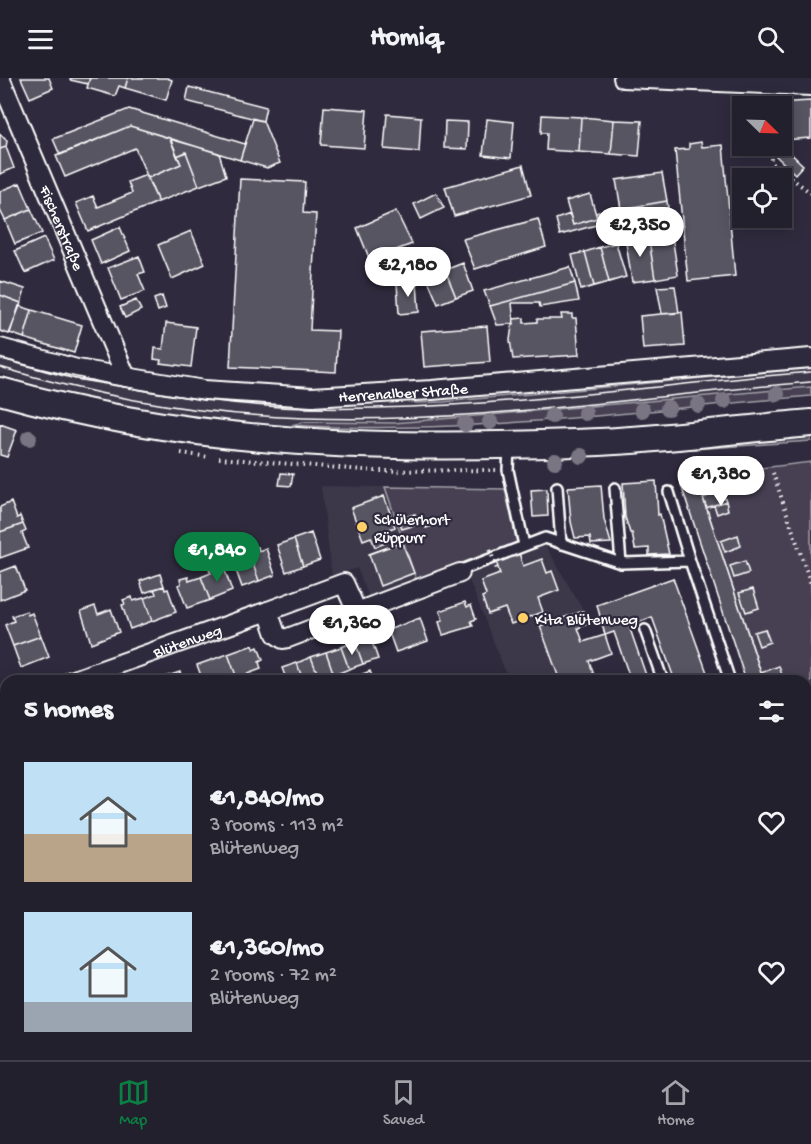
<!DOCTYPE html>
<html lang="en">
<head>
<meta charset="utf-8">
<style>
	:root { --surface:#23202e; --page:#2b2836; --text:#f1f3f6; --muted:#a3a3aa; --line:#403e4a; --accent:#0b8043 }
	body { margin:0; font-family:"Gochi Hand",sans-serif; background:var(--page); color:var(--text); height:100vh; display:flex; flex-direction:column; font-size:22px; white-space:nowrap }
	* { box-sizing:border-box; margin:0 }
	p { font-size:20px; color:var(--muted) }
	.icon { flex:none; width:33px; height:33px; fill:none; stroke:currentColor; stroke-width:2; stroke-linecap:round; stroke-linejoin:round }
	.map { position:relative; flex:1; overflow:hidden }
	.sheet { position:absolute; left:0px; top:597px; width:812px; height:386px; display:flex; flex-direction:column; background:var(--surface); border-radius:18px 18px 0 0; box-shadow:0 3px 15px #0003,0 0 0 2px var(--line) }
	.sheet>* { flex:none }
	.needle { width:39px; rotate:113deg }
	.buttons { position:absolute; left:732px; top:18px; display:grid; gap:12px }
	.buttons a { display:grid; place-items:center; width:60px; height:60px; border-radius:0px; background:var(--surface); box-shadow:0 3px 15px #0003,0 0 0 2px var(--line); font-size:30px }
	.price { position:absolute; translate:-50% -51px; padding:0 14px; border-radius:21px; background:#fff; color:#222; font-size:20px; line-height:39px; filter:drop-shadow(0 2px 3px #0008) }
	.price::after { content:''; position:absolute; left:50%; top:36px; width:18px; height:14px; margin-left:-9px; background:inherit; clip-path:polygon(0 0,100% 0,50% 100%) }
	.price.on { background:var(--accent); color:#fff }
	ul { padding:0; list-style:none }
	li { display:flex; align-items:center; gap:18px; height:150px; padding:0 24px }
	li span { display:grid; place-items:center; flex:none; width:168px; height:120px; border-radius:0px; color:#555 }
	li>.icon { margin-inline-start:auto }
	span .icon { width:72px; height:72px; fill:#fffc; stroke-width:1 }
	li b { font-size:26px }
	h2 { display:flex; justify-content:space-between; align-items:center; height:72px; padding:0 24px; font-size:26px }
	header { display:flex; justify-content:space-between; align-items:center; height:78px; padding:0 24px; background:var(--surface); font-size:27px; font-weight:700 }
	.dock { display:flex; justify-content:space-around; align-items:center; height:84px; border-top:2px solid var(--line); background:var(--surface); font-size:16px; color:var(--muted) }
	.dock a { display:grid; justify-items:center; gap:3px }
	.dock .on { color:var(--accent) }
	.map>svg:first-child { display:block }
</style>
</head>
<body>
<header><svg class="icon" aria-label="menu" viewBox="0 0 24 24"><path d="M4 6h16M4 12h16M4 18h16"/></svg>Homiq<svg class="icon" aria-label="search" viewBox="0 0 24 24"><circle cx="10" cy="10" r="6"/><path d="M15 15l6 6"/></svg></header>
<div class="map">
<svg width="811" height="982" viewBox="0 0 811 982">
	<rect width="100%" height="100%" fill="#2f2a3d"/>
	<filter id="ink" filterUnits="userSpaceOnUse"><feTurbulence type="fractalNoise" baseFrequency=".0167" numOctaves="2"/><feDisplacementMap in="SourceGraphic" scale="12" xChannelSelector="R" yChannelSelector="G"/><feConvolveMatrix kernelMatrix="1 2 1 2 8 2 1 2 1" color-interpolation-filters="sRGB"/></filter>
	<g filter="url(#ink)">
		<path fill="#3c3749" d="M0 275 86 299 443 324 811 290V309L394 345 303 344 292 347 195 338 111 324 38 307 0 295Z
			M321 408 505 411 517 465 370 522 357 490 332 499Z
			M544 465 583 532 540 548 558 599 548 603H509L466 494Z"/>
		<path fill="#464152" stroke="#a2a0a8" stroke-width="1.5" d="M811 286V290L443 324 416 325 407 322Z
			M811 309V318C638 332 466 358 292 347L303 344 394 345Z
			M811 356V363L604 377 606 374Z
			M811 384V743L806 726V603H764L696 398Z
			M385 409 505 411 517 465 417 504Z"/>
		<path fill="#595564" stroke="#fff" stroke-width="1.5" d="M21 0H49L53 10 30 20Z
			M71 0H90L88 6 70 2Z
			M90 0H128L125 10 119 8 115 18 87 10Z
			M128 0H167L172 2 166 22 125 10Z
			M189 9 266 29 263 43 186 23Z
			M811 23V60L782 62V28H775V25Z
			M324 29 367 32 364 70 321 67Z
			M129 31 245 66 240 82 130 48 60 77 53 61Z
			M387 36 421 39 419 74 384 71Z
			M542 37 581 39 579 74 546 72 547 55H541Z
			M581 39 614 42 611 76 579 74Z
			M253 41 263 43 280 85 267 90 240 82Z
			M487 41 514 44 511 80 483 77Z
			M614 42 642 43 639 78 611 76Z
			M445 43 468 44 467 71 444 70Z
			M130 48 170 60 181 86 148 100 135 70 65 99 56 78Z
			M0 56 7 63 6 69 0 71Z
			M170 61 219 75 226 98 199 108 186 74 177 78Z
			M701 64 702 69 723 67 735 198 688 203 675 72 689 71V66Z
			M6 69 14 90 0 96V71Z
			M784 69 803 87 795 96 776 78Z
			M186 74 199 108 158 124 148 100 181 86 177 78Z
			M523 87 531 117 454 138 445 109Z
			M662 95 667 123 621 131 616 102Z
			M146 97 158 124 88 153 76 125 93 118 98 129 132 115 128 104Z
			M240 101 305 104 303 135 316 136 310 252 338 253 336 294 230 289Z
			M20 105 31 131 5 142 0 132V113Z
			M436 115 444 130 421 141 414 126Z
			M590 116 597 140 573 147 566 123Z
			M667 123 671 151 625 158 621 131Z
			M31 131 42 155 15 166 5 142Z
			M604 132 607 144 560 157 556 141 570 136 573 147 597 140 596 135Z
			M396 133 412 166 370 182 357 150Z
			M538 141 546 169 475 191 463 161Z
			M120 149 130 173 101 186 91 162Z
			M671 151 678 197 655 201 648 155Z
			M191 153 205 186 172 201 158 167Z
			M648 155 655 201 632 204 625 158Z
			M44 160 54 182 25 195 15 173Z
			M616 165 626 199 609 204 600 169Z
			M600 169 609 204 594 208 585 174Z
			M585 174 594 208 581 212 572 177Z
			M139 178 145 194 138 196 145 213 121 222 108 190Z
			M463 185 473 213 456 219 445 192Z
			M570 189 575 205 490 228 484 213Z
			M445 192 456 219 438 226 427 200Z
			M0 203 25 211 21 225 0 217Z
			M417 204 419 234 399 236 397 205Z
			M575 205 579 223 540 229 539 225H512L514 246 497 247 490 228Z
			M675 208 679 235 662 236 657 209Z
			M0 217 21 225 9 256 0 253Z
			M162 218 166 230 158 233 154 221Z
			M136 222 141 232 125 240 120 229Z
			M19 228 32 232 24 260 10 255Z
			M32 232 82 247 74 275 24 260Z
			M682 234 685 268 643 271 640 238Z
			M561 236H572V240H576L579 277 513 281 510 262 513 241 524 240V245L537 244V241H562Z
			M166 245 196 249 191 289 160 285 161 282 154 281 155 270 163 271Z
			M487 248 490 284 424 289 421 253Z
			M0 346 17 352 7 379 0 377Z
			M281 395 293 396 291 408 279 407Z
			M697 401 761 595 764 603H746L681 407Z
			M656 403 658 437 660 436 669 476 649 477V470L635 471 632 455H630L625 439 623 405Z
			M601 407 604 441 611 465 591 466 590 459 575 460 571 444 568 409Z
			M547 411 548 438 533 439 531 412Z
			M722 413 726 423 706 430 703 420Z
			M384 418 395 449 387 452 391 463 375 469 371 459 363 462 351 430Z
			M726 423 728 432 717 436 714 427Z
			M11 424 17 440 20 438 23 446 0 454V429Z
			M415 436 419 446 402 451 399 441Z
			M433 441 435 447 426 450 424 444Z
			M23 446 26 453 22 455 28 470 0 480V454Z
			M311 455 320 482 303 488 294 461Z
			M738 457 741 468 725 474 721 463Z
			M294 461 303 488 286 494 277 467Z
			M402 464 414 495 380 508 369 476Z
			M258 469 259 473 266 470 275 497 259 503 248 472Z
			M248 472 259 503 242 509 233 484 238 481 236 476Z
			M519 475 523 488 542 481 547 495 552 493 559 512 538 520 543 534 511 546 505 530 488 536 482 519 486 517 481 503 500 496 496 483Z
			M745 483 749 495 734 500 730 488Z
			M16 488 25 512 0 522V494Z
			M218 488 219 492 224 490 232 513 210 522 201 499 211 495 209 492Z
			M160 496 164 508 144 515 140 503Z
			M188 499 189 503 201 499 210 522 187 530 178 507 181 506 180 501Z
			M673 500 710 603H675L652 539 629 548 648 603H631L614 554 605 557 597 527Z
			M164 508 165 512 168 511 176 534 152 543 144 520 156 516 154 511Z
			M753 511 759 530 746 534 739 515Z
			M132 519 133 523 144 520 152 543 130 551 122 527 125 526 123 522Z
			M465 524 467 529 471 527 476 541 471 543 473 548 443 557 439 544 443 542 440 533Z
			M95 528 98 536 111 531 119 554 91 565 81 533Z
			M27 533 28 537 32 535 41 558 13 568 5 547 14 543 12 538Z
			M583 533 588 546 578 550 583 564 605 557 611 575 589 583 596 603H560L540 548Z
			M420 540 428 563 396 574 388 552Z
			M765 551 770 564 759 568 754 554Z
			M41 558 49 579 21 590 13 568Z
			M370 558 378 581 363 586 355 564Z
			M355 564 363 586 349 591 341 569Z
			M253 567 254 571 258 569 263 582 259 584 261 591 242 598 244 603H238L228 576Z
			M341 569 349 591 334 597 326 574Z
			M326 574 334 597 320 602 311 579Z
			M228 576 238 603H203L197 587Z
			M311 579 320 602 303 603 297 585Z
			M297 585 303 603H287L282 590Z
			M779 588 784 603H764L761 595Z
			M370 593 372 598 359 603 358 598Z
			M180 594 184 603H160L159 601Z
			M811 661V672L806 674V663Z
			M6 784V811L0 814V787Z
			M811 789V827L806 829V790Z
			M6 811V838L0 840V814Z
			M811 915V954L806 956V917Z
			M154 976H187L170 982H156Z
			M353 976H381V977L366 982H355Z
			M526 976H532L534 982H519L518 979Z
			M532 976H547L548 982H534Z
			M547 976H561L563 982H548Z
			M657 976H682L666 982H659Z"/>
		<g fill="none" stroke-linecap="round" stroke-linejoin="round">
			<g stroke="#fff" stroke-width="14">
				<path id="service" d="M509 369 508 392 524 467
					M557 409 561 466
					M615 410 621 485
					M669 414 690 483
					M460 495 464 491 545 460 621 485 690 483 730 603
					M645 552 663 603"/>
			</g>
			<g stroke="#fff" stroke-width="22">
				<g id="minor">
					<path id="s1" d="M0 0 126 299"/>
					<path d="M623 0 811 8"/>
					<path id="s2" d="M0 270 77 291 204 312 312 319 432 312 811 280"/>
					<path d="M357 534 344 505 268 533 276 556 283 561 288 560 460 495"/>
					<path id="s3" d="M71 603 268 533"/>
					<path d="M0 628 6 626"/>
					<path d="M0 643 6 660"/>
					<path d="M0 973 6 971"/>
					<path d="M116 976 117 982"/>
					<path d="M408 976 410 982"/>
					<path d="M712 976 714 982"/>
				</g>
			</g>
			<g stroke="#fff" stroke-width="30">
				<path id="secondary" d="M0 313C199 369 393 373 599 364 669 361 740 351 811 345"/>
			</g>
			<path stroke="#fff" stroke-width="4" stroke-dasharray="1.5 4.5" stroke-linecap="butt" d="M771 68V85L811 115
				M181 375 209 379
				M219 380 375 393 496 392
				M773 395 811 506
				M806 706 811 704
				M0 773 6 771
				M273 976 275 982
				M570 976 572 982"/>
			<use href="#service" stroke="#2f2a3d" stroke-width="9"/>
			<use href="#minor" stroke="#2f2a3d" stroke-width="18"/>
			<use href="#secondary" stroke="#2f2a3d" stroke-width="26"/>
			<path stroke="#fff" stroke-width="1.5" d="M7 282C105 308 204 327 306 330 474 334 643 308 811 294
				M0 289C98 319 201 337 304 340 472 346 643 318 811 304"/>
			<path stroke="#fff" stroke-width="4" stroke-dasharray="1.5 4.5" stroke-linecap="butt" d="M490 472 499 497"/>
		</g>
		<g fill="#797582">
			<circle cx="777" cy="316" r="8"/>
			<circle cx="724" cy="323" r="8"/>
			<circle cx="698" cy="327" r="8"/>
			<circle cx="668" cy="330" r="8"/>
			<circle cx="642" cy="332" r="8"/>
			<circle cx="585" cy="335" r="8"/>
			<circle cx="552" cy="338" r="8"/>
			<circle cx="490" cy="344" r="8"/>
			<circle cx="465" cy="346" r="8"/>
			<circle cx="29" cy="360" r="8"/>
			<circle cx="581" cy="378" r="8"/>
			<circle cx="555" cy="383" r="8"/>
		</g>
	</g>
	<g fill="#ffd166" stroke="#2f2a3d" stroke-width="2">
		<circle cx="362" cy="449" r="6"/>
		<circle cx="523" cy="540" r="6"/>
	</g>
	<g text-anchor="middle" stroke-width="4.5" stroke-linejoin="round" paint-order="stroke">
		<g font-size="16" fill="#fff" stroke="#2f2a3d">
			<text dy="6" stroke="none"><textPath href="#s1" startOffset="162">Fischerstraße</textPath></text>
			<text dy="6" stroke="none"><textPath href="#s2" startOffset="408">Herrenalber Straße</textPath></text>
			<text dy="6" stroke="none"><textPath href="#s3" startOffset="123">Blütenweg</textPath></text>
		</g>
		<g font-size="16" fill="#fff" stroke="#2f2a3d" text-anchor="start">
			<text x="374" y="446">Schülerhort<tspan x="374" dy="18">Rüppurr</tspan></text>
			<text x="535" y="546">Kita Blütenweg</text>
		</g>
	</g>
</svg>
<div class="buttons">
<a><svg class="needle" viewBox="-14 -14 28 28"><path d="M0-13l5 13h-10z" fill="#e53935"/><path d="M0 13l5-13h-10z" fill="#a3a3aa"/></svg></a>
<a><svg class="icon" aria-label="locate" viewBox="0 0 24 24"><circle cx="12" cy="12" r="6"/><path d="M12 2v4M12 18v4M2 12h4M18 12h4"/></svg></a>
</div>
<b class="price" style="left:640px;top:180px">€2,350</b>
<b class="price" style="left:408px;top:220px">€2,180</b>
<b class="price" style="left:721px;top:429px">€1,380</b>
<b class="price on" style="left:217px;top:505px">€1,840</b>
<b class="price" style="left:352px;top:578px">€1,360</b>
<section class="sheet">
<h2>5 homes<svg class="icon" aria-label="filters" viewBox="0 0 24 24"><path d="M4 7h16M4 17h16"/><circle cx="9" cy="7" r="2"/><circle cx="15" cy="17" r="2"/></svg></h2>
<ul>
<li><span style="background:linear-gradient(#bfe0f5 60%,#b9a48a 0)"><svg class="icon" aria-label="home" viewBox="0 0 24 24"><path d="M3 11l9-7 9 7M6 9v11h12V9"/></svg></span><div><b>€1,840/mo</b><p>3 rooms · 113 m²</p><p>Blütenweg</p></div><svg class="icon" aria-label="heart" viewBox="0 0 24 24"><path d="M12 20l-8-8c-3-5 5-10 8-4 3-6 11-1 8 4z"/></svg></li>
<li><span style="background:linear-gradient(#bfe0f5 75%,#9aa5b1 0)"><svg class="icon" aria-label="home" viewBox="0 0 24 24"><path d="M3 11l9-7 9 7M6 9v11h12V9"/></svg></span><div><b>€1,360/mo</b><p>2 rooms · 72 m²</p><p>Blütenweg</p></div><svg class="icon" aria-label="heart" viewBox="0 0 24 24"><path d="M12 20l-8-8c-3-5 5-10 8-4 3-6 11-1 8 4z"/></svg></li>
</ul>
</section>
</div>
<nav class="dock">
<a class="on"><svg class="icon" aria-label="map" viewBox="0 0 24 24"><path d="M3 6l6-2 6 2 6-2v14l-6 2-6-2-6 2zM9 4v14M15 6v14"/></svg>Map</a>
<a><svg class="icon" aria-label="saved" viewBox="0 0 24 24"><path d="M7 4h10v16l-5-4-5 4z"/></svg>Saved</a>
<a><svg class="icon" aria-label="home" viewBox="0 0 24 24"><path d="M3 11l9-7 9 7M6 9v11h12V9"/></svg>Home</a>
</nav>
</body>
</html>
